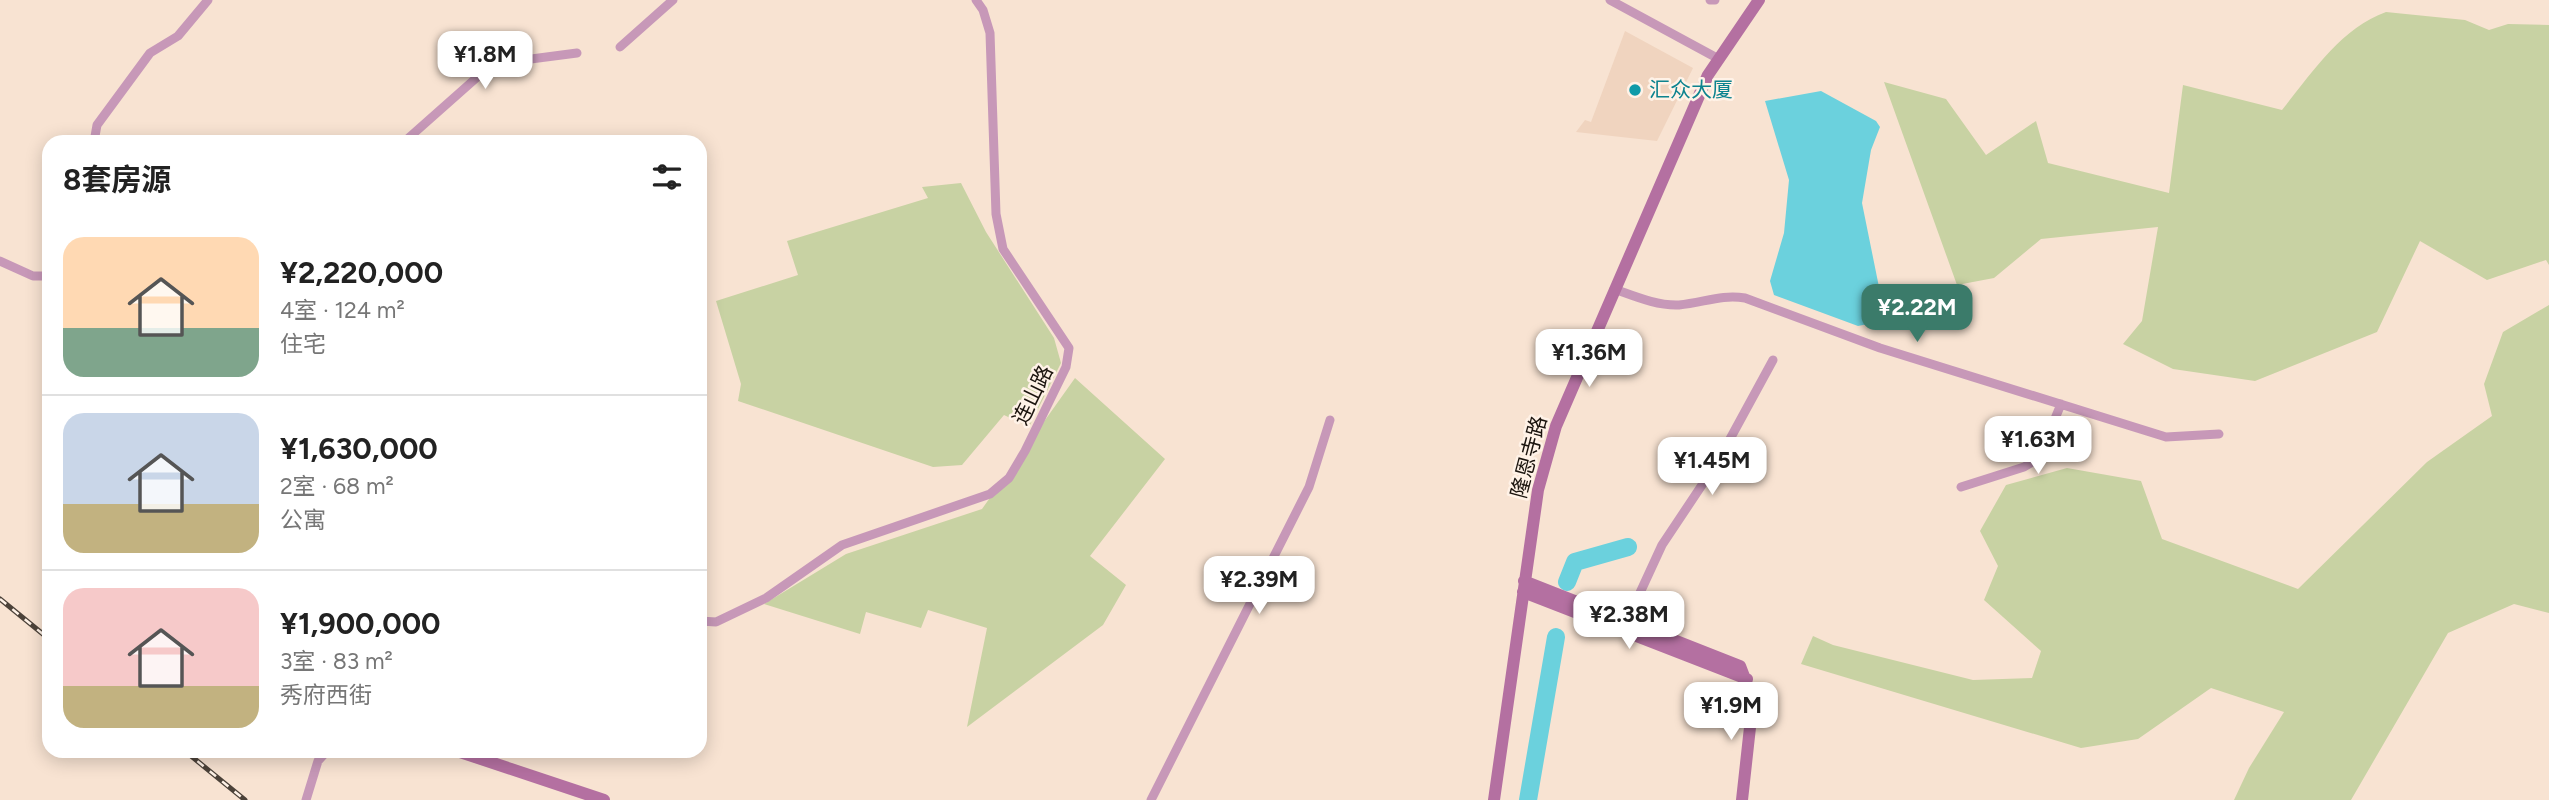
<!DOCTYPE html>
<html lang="zh">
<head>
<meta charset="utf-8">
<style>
	:root { --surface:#fff; --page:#f6f6f6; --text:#222; --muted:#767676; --line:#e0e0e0; --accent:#3b7b6a }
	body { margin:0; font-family:Figtree,"Noto Sans SC",sans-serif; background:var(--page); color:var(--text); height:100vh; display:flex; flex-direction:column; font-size:26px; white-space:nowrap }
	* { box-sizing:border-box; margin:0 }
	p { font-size:23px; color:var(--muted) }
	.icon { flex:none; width:38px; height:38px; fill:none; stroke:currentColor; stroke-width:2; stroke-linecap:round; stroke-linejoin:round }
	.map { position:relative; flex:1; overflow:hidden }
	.details { position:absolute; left:42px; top:135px; width:665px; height:623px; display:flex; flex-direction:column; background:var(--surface); border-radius:21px; box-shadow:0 4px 18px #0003 }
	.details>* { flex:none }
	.price { position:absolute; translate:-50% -60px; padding:0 16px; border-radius:14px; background:#fff; color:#222; font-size:23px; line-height:46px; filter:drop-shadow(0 2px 4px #0008) }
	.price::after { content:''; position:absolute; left:50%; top:42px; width:21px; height:16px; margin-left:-10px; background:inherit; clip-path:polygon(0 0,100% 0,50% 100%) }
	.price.current { background:var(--accent); color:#fff }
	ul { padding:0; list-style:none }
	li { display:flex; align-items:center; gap:21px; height:175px; padding:0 21px }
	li+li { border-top:2px solid var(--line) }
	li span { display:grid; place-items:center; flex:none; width:196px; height:140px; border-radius:21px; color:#555 }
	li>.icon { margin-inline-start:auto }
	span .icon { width:84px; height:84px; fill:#fffc; stroke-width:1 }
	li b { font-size:30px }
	h2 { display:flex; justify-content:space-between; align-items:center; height:84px; padding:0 21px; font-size:30px }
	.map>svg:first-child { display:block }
</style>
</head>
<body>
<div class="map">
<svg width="2549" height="800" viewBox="0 0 2549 800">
	<rect width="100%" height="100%" fill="#f8e3d2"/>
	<path fill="#f0d4bf" d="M1625 31 1693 68 1657 141 1576 132 1585 120 1591 122Z"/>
	<path fill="#c8d2a3" d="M2386 12 2465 20 2489 30 2508 24 2549 25V265L2546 260 2487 280 2420 241 2377 332 2255 381 2173 369 2123 344 2142 321 2158 227 2041 239 1994 278 1957 285 1884 82 1946 99 1986 155 2036 121 2048 163 2169 193 2183 85 2282 110C2311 74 2341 28 2386 12Z
		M961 183 986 232 1054 338 1061 363 1029 427 1004 415 962 465 933 467 738 401 741 384 716 301 798 275 787 241 928 198 922 187Z
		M2549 305V613L2514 604 2448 633 2351 800H2234L2249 768 2284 712 2211 688 2138 739 2081 748 1801 664 1813 636 1833 645 1973 680 2032 678 2041 651 1984 600 1998 566 1980 531 2006 485 2067 468 2141 481 2162 539 2298 589 2427 462 2492 416 2484 384 2503 332Z
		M1075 378 1165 459 1090 556 1126 585 1103 625 967 727 987 628 928 610 921 628 866 612 860 634 764 604 846 554 982 509Z"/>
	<path fill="#6bd1dd" d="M1821 91 1876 121 1880 127 1871 150 1862 203 1879 287 1880 308 1868 324 1858 326 1774 295 1770 281 1784 233 1789 180 1765 101Z"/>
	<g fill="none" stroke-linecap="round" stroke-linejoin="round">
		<path stroke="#6bd1dd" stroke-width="18" d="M1567 582 1575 562 1628 547
			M1528 800 1556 637"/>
		<path stroke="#c798b8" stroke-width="9" d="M1610 0 1717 58
			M1710 0H1715
			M620 47 673 0
			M94 142 97 125 150 53 178 36 208 0
			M404 142 492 64 577 53
			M0 261 33 276H49
			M1614 289C1634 296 1657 306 1679 305 1703 303 1721 294 1745 298L1880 348 2166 437 2219 434
			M1961 487 2024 467 2039 458 2061 404
			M700 621 716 622 766 598 842 545 990 494 1009 478 1025 451 1066 367 1069 348 1003 249 996 214 990 33 983 10 976 0
			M1627 621 1662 545 1718 461 1773 360
			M306 800 318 761 327 751
			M1151 800 1309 487 1330 420"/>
		<path stroke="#b470a1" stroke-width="12" d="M1524 581 1740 666 1753 700 1742 800
			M1523 592 1747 679
			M457 751 604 800
			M1494 800 1538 490 1556 426 1708 75 1759 0"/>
		<g stroke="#4c4239" stroke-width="5">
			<path id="rail" d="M0 599 49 639
				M185 751 245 800"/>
		</g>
		<use href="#rail" stroke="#fff2e7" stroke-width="2.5" stroke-dasharray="8" stroke-linecap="butt"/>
	</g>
	<circle fill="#0f9aa8" stroke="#fff2e7" stroke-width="2.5" cx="1635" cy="90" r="7"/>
	<g text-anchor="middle" stroke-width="5" stroke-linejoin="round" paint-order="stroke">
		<g font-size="21" fill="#0d838f" stroke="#fff2e7" text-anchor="start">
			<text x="1649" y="97">汇众大厦</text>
		</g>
		<g font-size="21" fill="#1b140e" stroke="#fff2e7">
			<text transform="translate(1033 395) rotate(-64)" y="7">连山路</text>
			<text transform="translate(1529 457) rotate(-75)" y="7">隆恩寺路</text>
		</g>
	</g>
</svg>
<b class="price" style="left:485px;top:91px">¥1.8M</b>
<b class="price current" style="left:1917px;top:344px">¥2.22M</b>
<b class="price" style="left:1589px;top:389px">¥1.36M</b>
<b class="price" style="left:2038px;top:476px">¥1.63M</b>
<b class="price" style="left:1712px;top:497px">¥1.45M</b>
<b class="price" style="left:1259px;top:616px">¥2.39M</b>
<b class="price" style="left:1629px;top:651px">¥2.38M</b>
<b class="price" style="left:1731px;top:742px">¥1.9M</b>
<section class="details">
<h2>8套房源<svg class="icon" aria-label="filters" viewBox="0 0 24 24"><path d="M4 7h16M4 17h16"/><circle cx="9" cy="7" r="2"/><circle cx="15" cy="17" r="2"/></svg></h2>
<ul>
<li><span style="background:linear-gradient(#ffd9b3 65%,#7fa58c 0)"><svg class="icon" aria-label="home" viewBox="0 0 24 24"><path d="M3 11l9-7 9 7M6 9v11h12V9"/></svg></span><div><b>¥2,220,000</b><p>4室 · 124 m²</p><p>住宅</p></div></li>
<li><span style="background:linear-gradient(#c9d6e8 65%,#c2b280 0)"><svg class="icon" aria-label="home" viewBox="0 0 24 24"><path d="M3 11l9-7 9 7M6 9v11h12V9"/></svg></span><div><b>¥1,630,000</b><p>2室 · 68 m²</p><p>公寓</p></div></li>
<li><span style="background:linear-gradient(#f6c9c9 70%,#c2b280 0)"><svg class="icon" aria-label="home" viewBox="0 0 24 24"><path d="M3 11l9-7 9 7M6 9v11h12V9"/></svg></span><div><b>¥1,900,000</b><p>3室 · 83 m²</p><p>秀府西街</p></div></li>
</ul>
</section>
</div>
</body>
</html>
